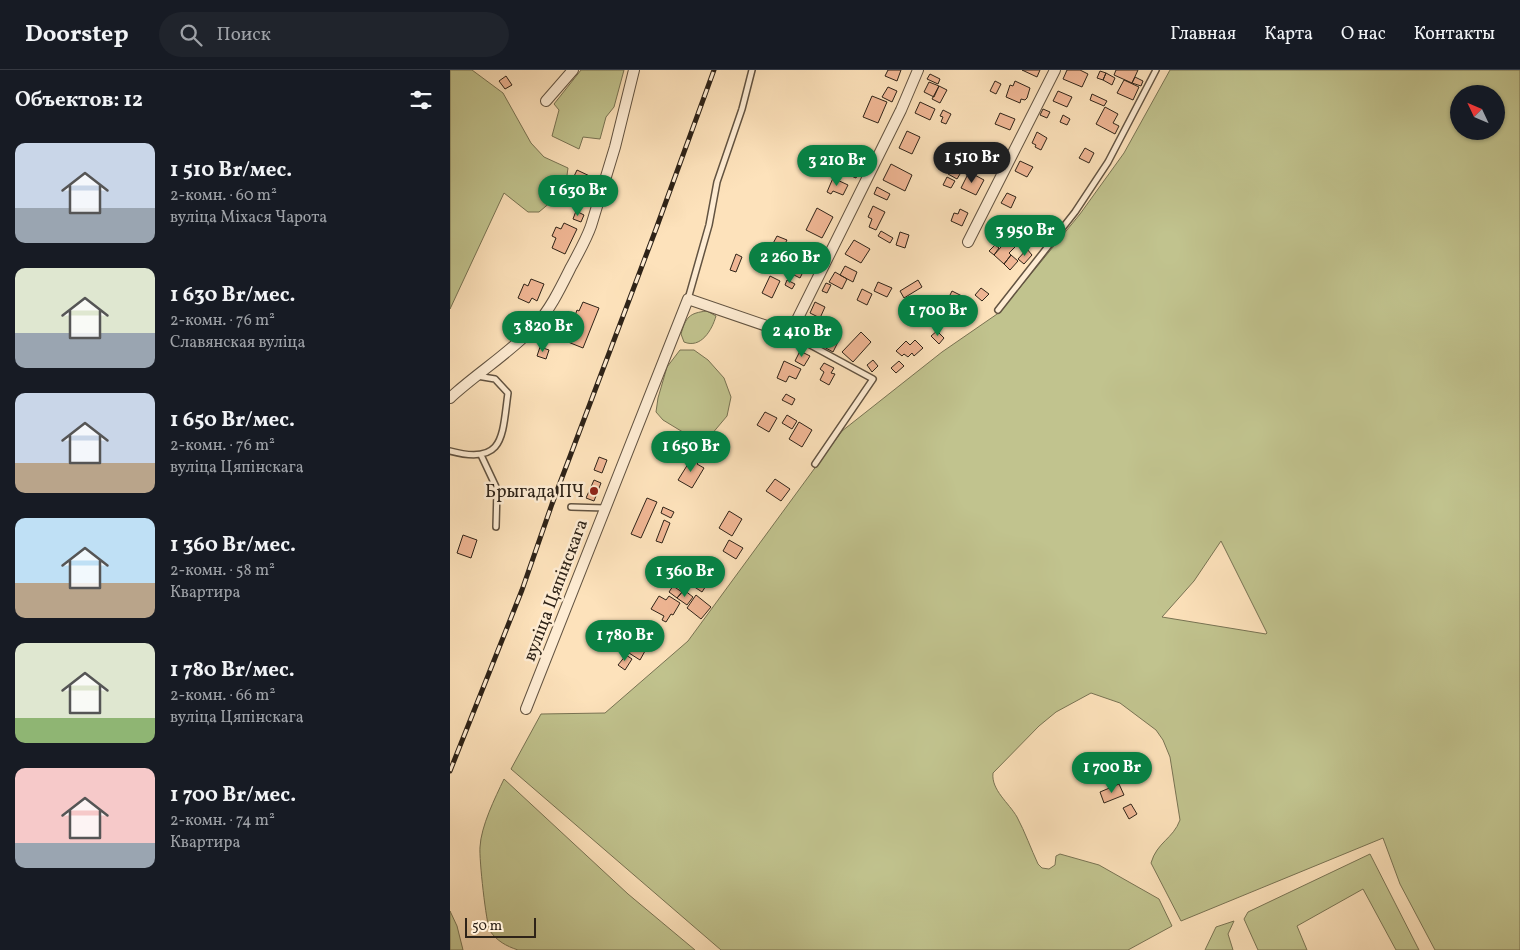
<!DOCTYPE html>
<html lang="ru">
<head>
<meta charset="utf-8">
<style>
	:root { --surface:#171b24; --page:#20242c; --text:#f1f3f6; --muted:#9ea1a6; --line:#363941; --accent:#0b8043 }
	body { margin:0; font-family:Vollkorn,serif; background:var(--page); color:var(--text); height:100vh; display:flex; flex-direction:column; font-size:19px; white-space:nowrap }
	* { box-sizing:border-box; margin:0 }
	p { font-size:16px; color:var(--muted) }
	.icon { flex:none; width:28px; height:28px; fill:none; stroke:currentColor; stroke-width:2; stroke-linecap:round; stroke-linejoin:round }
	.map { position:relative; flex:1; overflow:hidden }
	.side { display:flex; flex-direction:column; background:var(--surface); width:450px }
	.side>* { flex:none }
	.needle { width:32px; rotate:314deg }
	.fabs { position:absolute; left:1000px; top:15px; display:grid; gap:10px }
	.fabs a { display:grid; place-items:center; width:55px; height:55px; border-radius:50%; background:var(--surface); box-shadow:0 1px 4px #0004; font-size:25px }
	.scale { position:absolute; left:15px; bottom:12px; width:71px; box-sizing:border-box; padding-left:5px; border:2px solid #2e2318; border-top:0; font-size:14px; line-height:18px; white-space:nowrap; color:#2e2318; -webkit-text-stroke:4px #feecd3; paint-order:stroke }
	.price { position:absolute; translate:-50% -42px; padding:0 11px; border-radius:18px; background:var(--accent); color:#fff; font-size:16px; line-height:32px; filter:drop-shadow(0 1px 2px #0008) }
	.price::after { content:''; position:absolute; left:50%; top:30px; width:15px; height:11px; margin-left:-8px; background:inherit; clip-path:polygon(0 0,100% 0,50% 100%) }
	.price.active { background:#222; color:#fff }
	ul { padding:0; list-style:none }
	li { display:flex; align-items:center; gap:15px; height:125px; padding:0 15px }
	li span { display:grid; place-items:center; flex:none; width:140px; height:100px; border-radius:10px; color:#555 }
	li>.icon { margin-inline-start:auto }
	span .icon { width:60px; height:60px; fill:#fffc; stroke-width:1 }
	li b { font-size:21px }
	h2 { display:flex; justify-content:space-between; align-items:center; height:60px; padding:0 15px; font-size:21px }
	header { display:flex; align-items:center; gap:30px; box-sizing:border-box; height:70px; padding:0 25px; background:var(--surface); border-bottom:1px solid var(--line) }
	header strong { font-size:24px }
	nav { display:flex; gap:28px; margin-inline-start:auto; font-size:18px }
	.search { width:350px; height:45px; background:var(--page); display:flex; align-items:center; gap:12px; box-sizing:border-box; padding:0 18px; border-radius:28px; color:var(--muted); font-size:19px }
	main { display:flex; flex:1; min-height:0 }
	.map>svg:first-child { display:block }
</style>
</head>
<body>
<header>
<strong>Doorstep</strong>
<div class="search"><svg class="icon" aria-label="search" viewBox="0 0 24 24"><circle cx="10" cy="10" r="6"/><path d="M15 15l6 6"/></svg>Поиск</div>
<nav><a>Главная</a><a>Карта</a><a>О нас</a><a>Контакты</a></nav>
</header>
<main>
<section class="side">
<h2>Объектов: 12<svg class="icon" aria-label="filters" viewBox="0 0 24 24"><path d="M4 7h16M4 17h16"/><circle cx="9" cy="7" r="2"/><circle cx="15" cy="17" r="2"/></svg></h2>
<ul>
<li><span style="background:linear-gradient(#c9d6e8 65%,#9aa5b1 0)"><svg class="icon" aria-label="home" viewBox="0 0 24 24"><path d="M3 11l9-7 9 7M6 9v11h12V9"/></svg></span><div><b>1 510 Br/мес.</b><p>2-комн. · 60 m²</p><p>вуліца Міхася Чарота</p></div></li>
<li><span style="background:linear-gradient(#dfe7d0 65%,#9aa5b1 0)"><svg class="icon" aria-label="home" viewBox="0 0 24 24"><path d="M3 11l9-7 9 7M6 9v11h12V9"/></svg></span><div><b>1 630 Br/мес.</b><p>2-комн. · 76 m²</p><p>Славянская вуліца</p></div></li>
<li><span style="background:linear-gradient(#c9d6e8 70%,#b9a48a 0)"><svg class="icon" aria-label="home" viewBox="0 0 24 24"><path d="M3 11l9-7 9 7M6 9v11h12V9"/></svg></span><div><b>1 650 Br/мес.</b><p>2-комн. · 76 m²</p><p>вуліца Цяпінскага</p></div></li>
<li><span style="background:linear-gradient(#bfe0f5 65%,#b9a48a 0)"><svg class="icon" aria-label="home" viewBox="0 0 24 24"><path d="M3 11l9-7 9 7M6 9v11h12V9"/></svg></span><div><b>1 360 Br/мес.</b><p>2-комн. · 58 m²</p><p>Квартира</p></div></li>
<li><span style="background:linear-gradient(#dfe7d0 75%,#8fb573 0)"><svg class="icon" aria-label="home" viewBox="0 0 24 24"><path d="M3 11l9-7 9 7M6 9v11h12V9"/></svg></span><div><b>1 780 Br/мес.</b><p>2-комн. · 66 m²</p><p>вуліца Цяпінскага</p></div></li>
<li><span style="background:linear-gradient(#f6c9c9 75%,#9aa5b1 0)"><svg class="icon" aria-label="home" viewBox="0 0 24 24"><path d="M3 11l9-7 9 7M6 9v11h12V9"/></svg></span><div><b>1 700 Br/мес.</b><p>2-комн. · 74 m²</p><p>Квартира</p></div></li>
</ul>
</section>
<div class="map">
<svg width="1070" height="880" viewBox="0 0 1070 880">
	<rect width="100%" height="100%" fill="#fde2bb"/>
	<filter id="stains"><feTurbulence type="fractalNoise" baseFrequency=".004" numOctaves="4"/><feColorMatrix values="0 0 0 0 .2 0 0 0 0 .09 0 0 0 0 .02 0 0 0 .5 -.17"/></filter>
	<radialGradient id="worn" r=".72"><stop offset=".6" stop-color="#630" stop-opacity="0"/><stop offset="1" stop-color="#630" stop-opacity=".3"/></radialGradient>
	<path fill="#c1c38e" stroke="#787353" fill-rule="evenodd" d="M0 0H22L53 23 81 73 94 87 118 98 115 120 89 142H78L54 123 0 239Z
		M131 0H174L164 37 156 47 150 69 133 67 129 79 102 66 109 40 104 34Z
		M720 0H1070V880H985L950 814 933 768 731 851 701 793C707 772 723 769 730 750L720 687 713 670 706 660 670 633 641 623 606 642 589 656 543 703C541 720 559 733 567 747 575 762 581 779 588 794L592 798 599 799 605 795 606 786 610 784 649 795 709 829 722 856 678 880H271L61 699 91 644 155 643 238 571 392 361 492 282 550 242 630 144 674 83ZM1009 24H1046V61H1009ZM771 471 817 563 816 564 712 547 744 511Z
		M257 241 266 246C262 260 251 279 234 272L231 264C236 247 239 243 257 241Z
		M230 280H244L258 290 274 308 281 327 277 346 261 365 241 367 213 350 206 342 208 328 217 297Z
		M54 709 178 824 245 880H68C56 876 47 871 40 861 36 853 29 789 30 777 31 756 45 728 54 709Z
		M920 784 969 880H946L913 819 847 856 857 880H808L794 849 798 842Z
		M0 841 7 856 13 880H0Z
		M784 851 778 864 783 880H755L766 857Z"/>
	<path fill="#f1b795" stroke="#2e2318" d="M438 0H451L447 11 435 6Z
		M572 0H590L587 7Z
		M617 0H630L638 4 632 17 613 9Z
		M666 0H688L682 13 664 5Z
		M650 1 656 3 653 10 647 8Z
		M656 3 665 8 662 15 653 10Z
		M480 4 490 9 488 14 477 9Z
		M56 6 62 15 55 19 49 11Z
		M685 7 693 11 691 16 682 13Z
		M674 10 689 17 683 30 667 23Z
		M545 11 551 14 546 24 540 21Z
		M565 11 580 18 577 28 575 30 571 29 570 33 556 27 560 15 563 16Z
		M479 12 489 16 484 27 474 22Z
		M489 16 497 20 490 33 482 29Z
		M438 17 447 21 442 32 432 27Z
		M608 21 622 27 617 37 603 31Z
		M642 24 657 31 654 36 640 30Z
		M422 26 437 32 428 53 413 47Z
		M470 32 485 39 480 50 465 43Z
		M655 37 668 44 663 53 669 56 665 64 646 54Z
		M593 39 600 42 597 48 590 45Z
		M493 40 501 44 496 54 491 52 493 47 490 46Z
		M550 43 565 49 560 60 545 54Z
		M613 45 620 49 617 55 610 52Z
		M457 61 470 67 462 84 449 78Z
		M587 62 597 68 591 80 585 77 586 75 582 73Z
		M525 74 540 81 535 93 520 86Z
		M635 78 644 83 639 93 629 88Z
		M401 80 414 86 409 97 405 95 403 99 394 95Z
		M510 85 518 89 515 96 507 92Z
		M570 91 583 97 577 107 565 101Z
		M441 94 462 105 455 121 433 110Z
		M503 94 513 99 507 109 498 104Z
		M401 99 409 102 406 108 399 105Z
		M127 100 148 110 139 129 118 119Z
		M519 102 534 110 526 125 511 118Z
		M497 107 505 111 501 118 493 115Z
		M383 108 398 115 393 125 383 121 381 124 377 122Z
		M427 117 440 124 437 130 424 124Z
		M557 123 566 127 561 138 551 133Z
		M423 136 435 142 426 160 419 157 422 149 418 147Z
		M367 138 383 147 372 168 356 160Z
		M510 139 518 143 512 156 501 151 504 143 508 144Z
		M126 141 134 145 131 152 123 149Z
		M114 153 127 159 115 184 102 178 106 168 102 166 106 157 111 159Z
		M553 153 560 157 557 162 550 158Z
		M431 161 443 168 440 173 428 166Z
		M450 162 459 165 455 178 446 175Z
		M327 166 337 170 329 185 319 181Z
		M554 167 565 177 559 183 561 185 554 194 544 185 551 177 548 174Z
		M404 170 420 179 411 193 395 184Z
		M545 175 549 178 544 185 539 181Z
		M339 177 360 188 350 208 338 202 342 195 333 190Z
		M577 179 582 185 574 194 568 189Z
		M315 182 320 185 316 195 310 192Z
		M286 184 292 187 286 202 280 200Z
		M561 185 568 191 560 200 554 194Z
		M395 196 407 202 403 212 390 205Z
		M385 202 397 209 392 219 379 212Z
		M320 206 330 211 322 228 312 223Z
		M81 209 94 214 87 231 82 228 79 233 68 228 74 214 78 216Z
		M337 210 345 214 342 219 335 215Z
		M468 210 472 217 454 228 450 221Z
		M428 212 442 218 437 227 424 221Z
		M376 213 381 215 377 223 372 221Z
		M531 218 539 224 532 231 525 225Z
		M412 219 422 224 417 235 407 230Z
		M502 221 512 226 507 236 497 231Z
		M133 232 149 238 133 278 118 272 121 263 119 262 127 240 129 241Z
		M365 232 375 237 370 248 360 243Z
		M487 261 494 268 489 274 481 266Z
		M411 262 421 272 403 292 392 282Z
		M379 267 388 272 383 282 374 277Z
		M465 270 473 278 464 286 462 283 458 287 454 284 452 286 446 281 456 271 460 275Z
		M90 277 99 280 96 289 87 286Z
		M350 281 360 286 354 296 345 291Z
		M423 290 428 296 422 302 417 295Z
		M334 291 351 299 346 309 339 306 336 312 327 308Z
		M449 291 454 296 446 303 441 298Z
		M374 293 384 298 381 303 385 304 379 315 370 310 374 302 370 299Z
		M336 324 345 329 342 335 332 330Z
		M315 342 327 348 319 362 307 355Z
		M337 345 347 351 342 359 332 353Z
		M349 352 362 360 352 377 339 369Z
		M243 386 250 390 247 394 254 398 242 418 228 410Z
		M149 387 157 390 152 403 144 400Z
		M325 409 340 419 331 431 316 421Z
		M144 410 151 413 144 431 136 428Z
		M197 428 207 432 191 468 181 464Z
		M213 437 224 442 221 448 211 443Z
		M279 441 292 449 282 466 269 458Z
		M214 450 220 453 212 473 206 471Z
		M13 465 27 470 21 488 7 483Z
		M279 470 293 478 286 489 273 481Z
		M241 491 245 494 240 501 235 498Z
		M243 496 261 508 252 522 234 510Z
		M223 516 232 522 227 528 219 522Z
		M234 520 243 527 237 535 227 528Z
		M246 525 261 537 251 549 237 538Z
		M209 526 216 530 219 526 230 533 223 545 221 544 216 552 212 550 214 546 201 539Z
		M184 555 193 560 189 566 181 560Z
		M177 565 187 571 179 583 170 578Z
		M193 567 200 572 190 590 179 583 187 571 190 573Z
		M176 585 182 589 175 600 168 595Z
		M669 714 674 725 654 733 650 722Z
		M681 734 687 744 679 749 673 738Z"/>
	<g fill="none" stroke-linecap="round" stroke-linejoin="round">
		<g stroke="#625341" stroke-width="8">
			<path id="lane" d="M238 229 259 155 267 112 292 39 302 0
				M548 240 625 142 658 92 706 0
				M340 264 423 309 365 394
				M0 381C55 396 52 366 58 323L45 309 27 306
				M31 385 47 419 46 457
				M121 437 155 438"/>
		</g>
		<g stroke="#625341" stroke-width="12">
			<path id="street" d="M96 31 123 0
				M518 172 605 0
				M0 328C27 303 60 283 85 256 100 240 111 217 121 197 128 184 136 170 141 156L165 77 184 0
				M76 639 238 229 340 264 451 40 468 0"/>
		</g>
		<use href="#lane" stroke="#feecd3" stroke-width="5"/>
		<use href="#street" stroke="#feecd3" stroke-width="10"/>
		<g stroke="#2e2318" stroke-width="5">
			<path id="rail" d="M0 701 72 520 102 434 206 159 264 0"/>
		</g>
		<use href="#rail" stroke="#feecd3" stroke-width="3" stroke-dasharray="9" stroke-linecap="butt"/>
	</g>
	<circle fill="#8f2418" stroke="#feecd3" stroke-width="2" cx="144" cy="421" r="5"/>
	<g text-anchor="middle" stroke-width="5" stroke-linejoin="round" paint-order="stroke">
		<g font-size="18" fill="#2e2318" stroke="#feecd3" text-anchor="end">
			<text x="134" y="427">Брыгада ПЧ</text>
		</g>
		<g font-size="18" fill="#2e2318" stroke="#feecd3">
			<text transform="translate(105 520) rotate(-69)" y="6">вуліца Цяпінскага</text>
		</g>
	</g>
	<rect width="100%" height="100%" filter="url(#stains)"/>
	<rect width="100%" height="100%" fill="url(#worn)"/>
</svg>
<div class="fabs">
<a><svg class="needle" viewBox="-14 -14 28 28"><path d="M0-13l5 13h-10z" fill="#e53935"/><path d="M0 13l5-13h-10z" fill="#9ea1a6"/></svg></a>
</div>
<div class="scale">50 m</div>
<b class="price active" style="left:522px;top:114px">1 510 Br</b>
<b class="price" style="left:387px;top:117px">3 210 Br</b>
<b class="price" style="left:128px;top:147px">1 630 Br</b>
<b class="price" style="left:575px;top:187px">3 950 Br</b>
<b class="price" style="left:340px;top:214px">2 260 Br</b>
<b class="price" style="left:488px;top:267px">1 700 Br</b>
<b class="price" style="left:93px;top:283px">3 820 Br</b>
<b class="price" style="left:352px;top:288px">2 410 Br</b>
<b class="price" style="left:241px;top:403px">1 650 Br</b>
<b class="price" style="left:235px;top:528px">1 360 Br</b>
<b class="price" style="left:175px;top:592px">1 780 Br</b>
<b class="price" style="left:662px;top:724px">1 700 Br</b>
</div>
</main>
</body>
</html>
